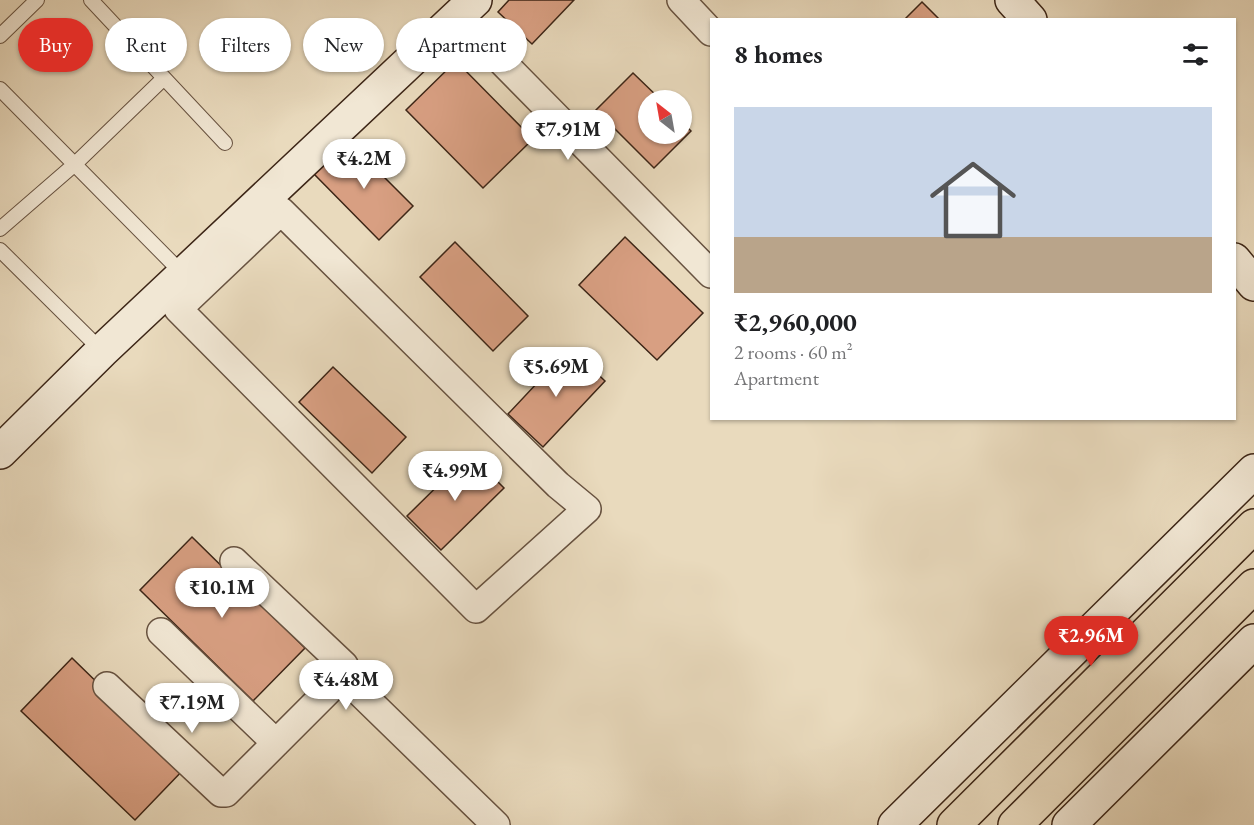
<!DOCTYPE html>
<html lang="en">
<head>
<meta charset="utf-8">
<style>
	:root { --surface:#fff; --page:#f2f2f2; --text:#202124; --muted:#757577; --accent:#d93025 }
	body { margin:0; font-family:"EB Garamond",serif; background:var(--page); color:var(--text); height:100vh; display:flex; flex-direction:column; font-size:22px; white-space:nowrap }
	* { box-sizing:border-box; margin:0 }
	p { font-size:20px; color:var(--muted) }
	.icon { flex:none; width:33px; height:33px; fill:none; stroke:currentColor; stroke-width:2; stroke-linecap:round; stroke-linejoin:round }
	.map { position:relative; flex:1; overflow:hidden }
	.sheet { position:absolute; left:710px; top:18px; width:526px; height:402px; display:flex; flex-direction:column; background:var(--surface); border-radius:0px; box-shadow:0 2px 4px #0004 }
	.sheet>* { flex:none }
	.top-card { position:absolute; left:18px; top:18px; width:570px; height:54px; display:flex; gap:12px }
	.needle { width:39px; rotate:329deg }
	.fabs { position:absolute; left:638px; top:90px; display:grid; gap:12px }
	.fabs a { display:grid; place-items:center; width:54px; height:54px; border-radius:50%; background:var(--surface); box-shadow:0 2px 4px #0004; font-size:30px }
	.price { position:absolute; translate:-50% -51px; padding:0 14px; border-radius:21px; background:#fff; color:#222; font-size:20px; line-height:39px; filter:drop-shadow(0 2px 3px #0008) }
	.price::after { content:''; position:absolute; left:50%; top:36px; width:18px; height:14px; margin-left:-9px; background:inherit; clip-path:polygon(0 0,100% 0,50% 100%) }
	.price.selected { background:var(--accent); color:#fff }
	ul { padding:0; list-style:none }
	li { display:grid; align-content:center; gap:12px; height:318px; padding:0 24px }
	li span { display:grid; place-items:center; height:186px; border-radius:0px; color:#555 }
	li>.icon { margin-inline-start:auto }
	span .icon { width:108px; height:108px; fill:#fffc; stroke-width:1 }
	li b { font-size:26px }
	h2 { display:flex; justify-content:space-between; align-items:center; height:72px; padding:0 24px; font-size:26px }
	.chip { padding:0 21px; border-radius:27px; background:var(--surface); box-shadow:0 2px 4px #0004; font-size:21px; line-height:54px }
	.chip.selected { background:var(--accent); color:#fff }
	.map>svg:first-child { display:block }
</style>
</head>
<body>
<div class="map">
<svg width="1254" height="825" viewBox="0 0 1254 825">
	<rect width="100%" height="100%" fill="#e9dabd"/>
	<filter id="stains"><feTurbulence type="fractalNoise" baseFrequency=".00333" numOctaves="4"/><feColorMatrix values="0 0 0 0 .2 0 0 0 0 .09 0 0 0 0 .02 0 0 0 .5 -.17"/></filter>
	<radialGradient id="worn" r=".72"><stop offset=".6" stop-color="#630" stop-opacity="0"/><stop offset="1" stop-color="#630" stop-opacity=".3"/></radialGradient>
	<path fill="#d89f82" stroke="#3c2516" stroke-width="1.5" d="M509 0H574L532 44 498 12Z
		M922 2 940 20H904Z
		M456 61 533 139 483 188 406 110Z
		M633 73 661 100H648V134H681V121L691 131 654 168 596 110Z
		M348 141 413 206 379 240 314 174Z
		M625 237 703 313 657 360 579 285Z
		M455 242 528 316 493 351 420 277Z
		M570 348 605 381 543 447 508 414Z
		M333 367 406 437 372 473 299 402Z
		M470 454 504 488 441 550 407 516Z
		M192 537 305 648 253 701 140 590Z
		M72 658 185 768 135 820 21 711Z"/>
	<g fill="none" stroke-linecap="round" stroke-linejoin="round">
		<g stroke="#675240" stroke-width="16">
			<path id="lane" d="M91 0 225 143
				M0 36 37 0
				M0 89 184 275
				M0 229 75 164 164 78
				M0 250 102 351"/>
		</g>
		<g stroke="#675240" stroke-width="30">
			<path id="street" d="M681 0 711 32
				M457 16 711 274
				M281 211 558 485 587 509 476 609 178 309Z
				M234 561 344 665 343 676 496 825
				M161 632 276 743
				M107 686 221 793H226L343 676"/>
		</g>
		<g stroke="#3c2516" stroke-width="36">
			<path id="secondary" d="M1012 0 1030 20
				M1234 260 1254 284
				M0 452 102 351 475 0
				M895 825 1254 471
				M1069 825 1254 641"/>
		</g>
		<g stroke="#3c2516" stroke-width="36">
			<path id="primary" d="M954 825 1254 526
				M1015 825 1254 586"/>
		</g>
		<use href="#lane" stroke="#f1e7d4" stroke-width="14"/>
		<use href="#street" stroke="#f1e7d4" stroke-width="27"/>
		<use href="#secondary" stroke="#f1e7d4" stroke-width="33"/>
		<use href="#primary" stroke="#e9dabd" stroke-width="33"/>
	</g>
	<rect width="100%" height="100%" filter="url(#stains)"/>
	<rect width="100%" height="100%" fill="url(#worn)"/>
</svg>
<div class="fabs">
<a><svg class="needle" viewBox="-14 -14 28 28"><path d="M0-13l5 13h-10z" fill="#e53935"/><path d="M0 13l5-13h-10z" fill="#757577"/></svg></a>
</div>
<b class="price" style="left:568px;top:161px">₹7.91M</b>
<b class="price" style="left:364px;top:190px">₹4.2M</b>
<b class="price" style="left:556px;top:398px">₹5.69M</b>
<b class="price" style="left:455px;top:502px">₹4.99M</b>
<b class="price" style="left:222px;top:619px">₹10.1M</b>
<b class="price selected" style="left:1091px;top:667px">₹2.96M</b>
<b class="price" style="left:346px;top:711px">₹4.48M</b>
<b class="price" style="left:192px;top:734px">₹7.19M</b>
<div class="top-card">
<a class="chip selected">Buy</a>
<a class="chip">Rent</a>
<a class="chip">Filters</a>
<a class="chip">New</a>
<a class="chip">Apartment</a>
</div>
<section class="sheet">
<h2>8 homes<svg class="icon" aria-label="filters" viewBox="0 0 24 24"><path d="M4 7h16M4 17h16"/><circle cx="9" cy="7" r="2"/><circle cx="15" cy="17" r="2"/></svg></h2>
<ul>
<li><span style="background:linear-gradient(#c9d6e8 70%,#b9a48a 0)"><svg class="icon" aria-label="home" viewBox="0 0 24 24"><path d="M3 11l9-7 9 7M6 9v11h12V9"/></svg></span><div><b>₹2,960,000</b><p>2 rooms · 60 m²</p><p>Apartment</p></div></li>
</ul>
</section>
</div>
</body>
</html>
